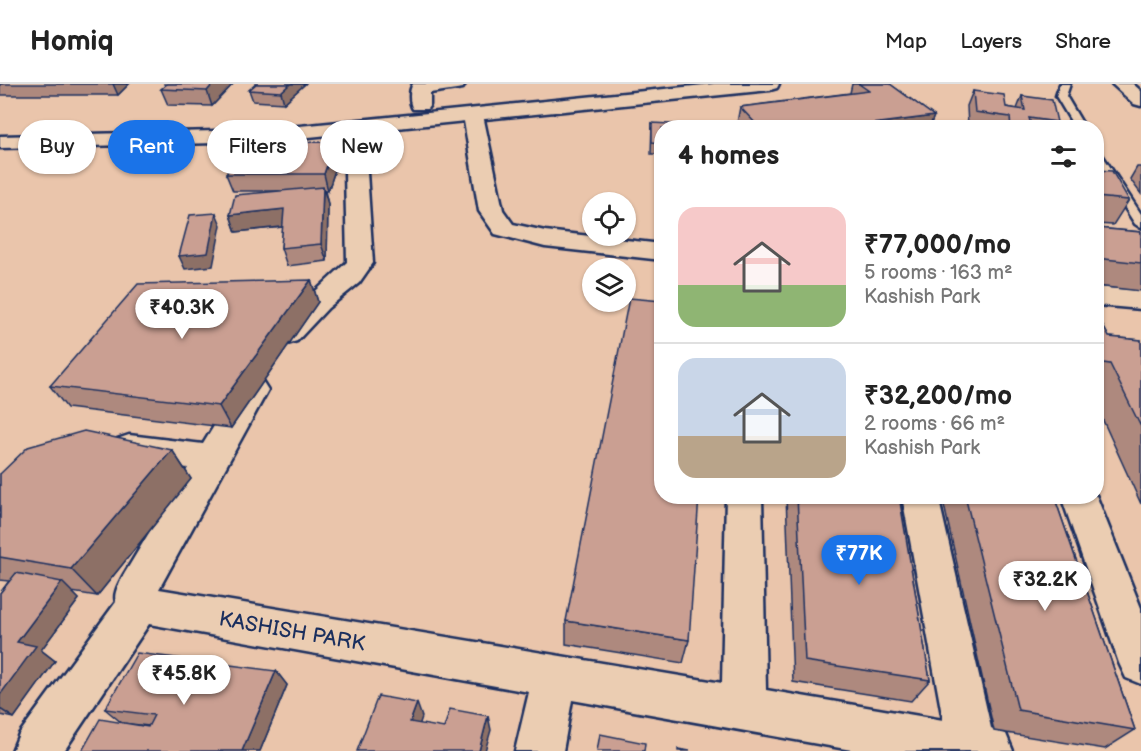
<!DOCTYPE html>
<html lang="en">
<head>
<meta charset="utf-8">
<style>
	:root { --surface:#fff; --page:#f6f6f6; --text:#222; --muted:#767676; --line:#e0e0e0; --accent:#1a73e8 }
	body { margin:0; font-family:"Balsamiq Sans",sans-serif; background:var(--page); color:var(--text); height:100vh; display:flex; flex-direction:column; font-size:22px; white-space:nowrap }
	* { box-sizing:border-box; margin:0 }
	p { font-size:20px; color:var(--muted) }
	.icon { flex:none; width:33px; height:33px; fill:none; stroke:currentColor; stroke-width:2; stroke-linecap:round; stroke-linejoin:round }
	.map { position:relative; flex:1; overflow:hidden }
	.details { position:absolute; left:654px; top:36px; width:450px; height:384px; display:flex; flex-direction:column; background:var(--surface); border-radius:24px; box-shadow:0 2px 4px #0004 }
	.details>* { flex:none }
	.banner { position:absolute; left:18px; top:36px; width:546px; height:54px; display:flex; gap:12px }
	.tools { position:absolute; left:582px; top:108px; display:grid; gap:12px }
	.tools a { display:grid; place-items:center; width:54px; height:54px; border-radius:50%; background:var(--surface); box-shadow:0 2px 4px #0004; font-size:30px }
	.price { position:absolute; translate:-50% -51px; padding:0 14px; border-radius:21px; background:#fff; color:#222; font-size:20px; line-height:39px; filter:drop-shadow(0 2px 3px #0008) }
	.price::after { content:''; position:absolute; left:50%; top:36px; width:18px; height:14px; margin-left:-9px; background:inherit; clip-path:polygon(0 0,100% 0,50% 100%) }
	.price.active { background:var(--accent); color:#fff }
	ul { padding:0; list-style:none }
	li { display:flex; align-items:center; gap:18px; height:150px; padding:0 24px }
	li+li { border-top:2px solid var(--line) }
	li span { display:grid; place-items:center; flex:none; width:168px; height:120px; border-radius:18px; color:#555 }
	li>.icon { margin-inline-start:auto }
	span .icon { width:72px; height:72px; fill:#fffc; stroke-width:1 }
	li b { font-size:26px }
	h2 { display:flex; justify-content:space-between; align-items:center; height:72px; padding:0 24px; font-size:26px }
	.tag { padding:0 21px; border-radius:27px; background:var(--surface); box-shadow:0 2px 4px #0004; font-size:21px; line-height:54px }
	.tag.active { background:var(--accent); color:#fff }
	header { display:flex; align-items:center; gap:36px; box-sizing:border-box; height:84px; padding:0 30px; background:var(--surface); border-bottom:2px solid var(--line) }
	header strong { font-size:28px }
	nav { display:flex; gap:33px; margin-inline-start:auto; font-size:21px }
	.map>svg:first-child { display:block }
</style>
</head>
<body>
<header>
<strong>Homiq</strong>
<nav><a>Map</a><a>Layers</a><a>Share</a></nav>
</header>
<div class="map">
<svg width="1141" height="667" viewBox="0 0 1141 667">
	<rect width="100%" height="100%" fill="#eac5ab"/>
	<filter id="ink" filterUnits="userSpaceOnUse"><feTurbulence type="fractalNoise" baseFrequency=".0167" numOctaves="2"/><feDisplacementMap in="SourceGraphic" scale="12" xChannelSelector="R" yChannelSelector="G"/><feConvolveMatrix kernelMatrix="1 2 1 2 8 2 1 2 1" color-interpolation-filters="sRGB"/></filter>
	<g filter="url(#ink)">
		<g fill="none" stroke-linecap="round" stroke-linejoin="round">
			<g stroke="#1b2f5e" stroke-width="5">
				<path id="service" d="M1060 0H1070L1066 12 1085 44H1075L1056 12Z
					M1096 66 1101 69 1141 130V144L1135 140 1096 78Z"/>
			</g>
			<g stroke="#1b2f5e" stroke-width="5">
				<path id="minor" d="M1112 0H1133L1141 7V22L1134 20Z
					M473 25 480 27 483 31 503 126 513 140 545 147 662 160V176L545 163 495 150 479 127 463 31 466 27Z
					M354 37 361 39 364 43 373 179 359 199 328 224 297 257 287 260 277 257 272 250 277 243 347 178 344 43 347 39Z
					M1096 203 1141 207V225L1096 221Z
					M252 295 263 298 268 306 159 505 722 599 726 412H762L766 606 943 636 902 412H938L991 644 1006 650 1013 667H857L572 616 563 667H515L529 608 149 540 64 667H12L19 650 116 518C113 510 119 500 123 492L188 384 129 377 117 373 112 364 117 355 129 351 203 360 241 298Z
					M1096 411 1141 524V600L1126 594 1119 579 1061 412H1096Z"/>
			</g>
			<g stroke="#1b2f5e" stroke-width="5">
				<path id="tertiary" d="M413 0H465L463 4 430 9V21L427 25H413C409 19 409 6 413 0Z"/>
			</g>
			<g stroke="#1b2f5e" stroke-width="5">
				<path id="primary" d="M714 0H779L777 4 770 6 260 58 0 64V52L260 46Z"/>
			</g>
			<use href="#service" fill="#ebcdb2" fill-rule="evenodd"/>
			<use href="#minor" fill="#ebcdb2" fill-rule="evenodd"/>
			<use href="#tertiary" fill="#ebcdb2" fill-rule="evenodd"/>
			<use href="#primary" fill="#ebcdb2" fill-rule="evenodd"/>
		</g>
		<path fill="#ae897e" stroke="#1b2f5e" stroke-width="1.5" d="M0 0H129L118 11H0Z
			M164 0H233L212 22 168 21 161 5 165 2Z
			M256 0H305L284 19 253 17 249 6Z
			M852 0H890L934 32 929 44H736L740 23 850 9Z
			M973 7 1006 23 1017 25 1022 12 1057 38 1054 44H968L967 22Z
			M652 39 662 44V70H651Z
			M339 74 328 107H325L328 120 327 177 287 182 281 164 283 143 236 148 230 131 280 107H233L226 90Z
			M1137 83H1141V110L1130 95Z
			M1096 86 1129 116 1113 141 1096 140Z
			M1096 144 1141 148V207L1096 202Z
			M311 196 318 218 231 344 67 324 50 302Z
			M1096 229 1109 253 1141 256V420L1096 321Z
			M172 366 191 395 97 512 72 508 79 515 41 566 55 577 14 634 0 631V509L9 497 0 496V390Z
			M786 412H899L930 596 911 617 793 598Z
			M942 412H1054L1135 646 1105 665 994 647Z
			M566 537 689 556 683 579 566 560Z
			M276 587 287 601 260 667H82L149 642 122 639 105 625Z"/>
		<path fill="#8d6f66" stroke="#1b2f5e" stroke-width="1.5" d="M113 0H129L118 11Z
			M213 0H233L212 22 207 7Z
			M290 0H305L284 19 281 8Z
			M934 32 929 44H840Z
			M335 58 339 74 328 107 324 90Z
			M323 103 328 120 327 177 321 160Z
			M284 125 290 142 236 148 230 131Z
			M216 129 221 141 213 182 185 185 179 172Z
			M311 196 318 218 231 344 219 322Z
			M172 366 191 395 97 512 71 485Z
			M62 498 79 515 41 566 55 577 14 634 0 625V611L17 558Z
			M276 587 287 601 260 667H242Z
			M417 619 422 633 416 651 410 638Z
			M488 632 491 646 485 667H479Z"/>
		<path fill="#ca9f92" stroke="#1b2f5e" stroke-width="1.5" d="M167 0H213L207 7 161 5Z
			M256 0H290L281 8 249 6Z
			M859 0H890L934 32 840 44H760L740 23 869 7Z
			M973 7 1004 11 1006 23 1025 26 1022 12 1052 16 1057 38 1029 34 1032 44H1011L1010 33 975 28Z
			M652 39 706 42V44H662V59L652 58Z
			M335 58 324 90H226L246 59Z
			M1096 86 1112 87 1129 116 1096 113Z
			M323 103 321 160 281 164 284 125 230 131 235 111Z
			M216 129 208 169 179 172 190 131Z
			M1096 144 1141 148V179L1096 174Z
			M311 196 219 322 50 302 138 200Z
			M629 214 662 217V412H699L689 556 566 537Z
			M1096 229 1109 253 1141 256V343L1110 280 1096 278Z
			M84 347 172 366 71 485 0 473V390L28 363Z
			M797 412H899L930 596 805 577Z
			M965 412H1054L1135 646 1018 626Z
			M16 489 62 498 17 558 36 562 0 611V509Z
			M137 569 276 587 242 667H82L100 635 148 643 154 631 105 625Z
			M378 612 417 619 410 638 444 644 450 625 488 632 479 667H357Z
			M600 650 645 659 644 667H597Z
			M678 665 690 667H678Z"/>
	</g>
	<g text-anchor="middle" stroke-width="5" stroke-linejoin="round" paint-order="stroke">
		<g font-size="21" fill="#1b2f5e" stroke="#ebcdb2">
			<text transform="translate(292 547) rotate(10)" y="7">KASHISH PARK</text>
		</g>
	</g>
</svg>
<div class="tools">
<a><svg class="icon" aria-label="locate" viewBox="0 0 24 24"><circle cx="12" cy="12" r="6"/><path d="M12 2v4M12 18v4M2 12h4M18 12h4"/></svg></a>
<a><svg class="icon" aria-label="layers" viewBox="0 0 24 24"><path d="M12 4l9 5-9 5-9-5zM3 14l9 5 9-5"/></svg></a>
</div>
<b class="price" style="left:182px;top:256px">₹40.3K</b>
<b class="price active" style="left:859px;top:502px">₹77K</b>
<b class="price" style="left:1045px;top:528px">₹32.2K</b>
<b class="price" style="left:184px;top:622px">₹45.8K</b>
<div class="banner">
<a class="tag">Buy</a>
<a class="tag active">Rent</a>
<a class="tag">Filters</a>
<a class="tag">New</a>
</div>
<section class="details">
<h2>4 homes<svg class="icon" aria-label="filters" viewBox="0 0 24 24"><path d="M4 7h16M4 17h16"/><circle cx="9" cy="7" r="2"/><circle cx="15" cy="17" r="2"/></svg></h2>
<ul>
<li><span style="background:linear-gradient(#f6c9c9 65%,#8fb573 0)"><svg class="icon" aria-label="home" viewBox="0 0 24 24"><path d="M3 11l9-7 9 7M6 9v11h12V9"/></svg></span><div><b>₹77,000/mo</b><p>5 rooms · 163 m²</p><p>Kashish Park</p></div></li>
<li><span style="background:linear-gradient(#c9d6e8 65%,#b9a48a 0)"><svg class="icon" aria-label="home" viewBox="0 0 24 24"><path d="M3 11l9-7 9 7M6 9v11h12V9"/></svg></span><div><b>₹32,200/mo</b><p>2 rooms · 66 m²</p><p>Kashish Park</p></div></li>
</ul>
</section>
</div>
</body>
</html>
